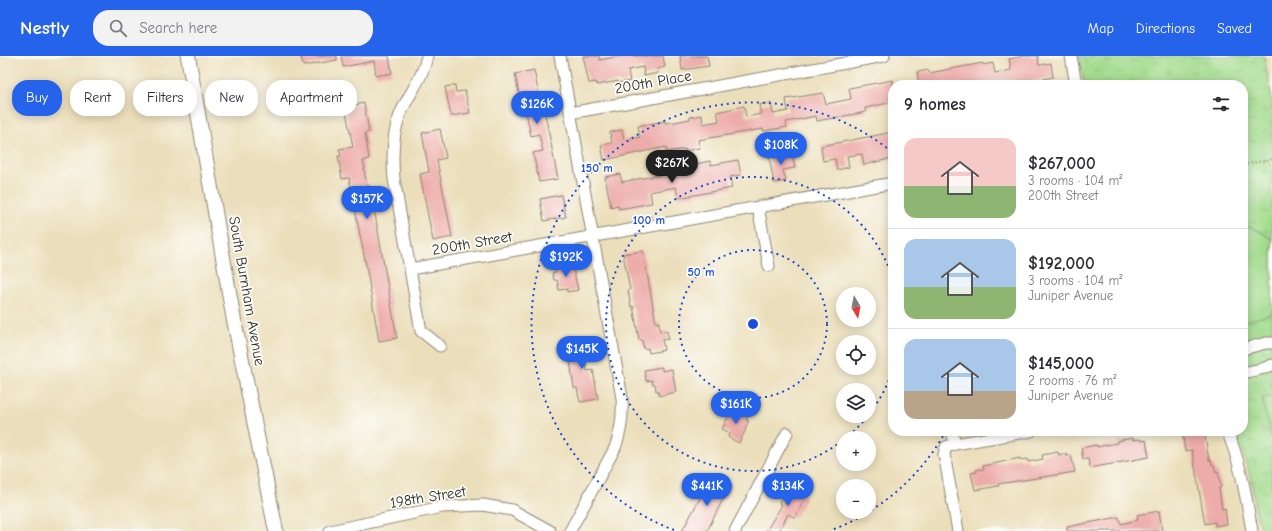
<!DOCTYPE html>
<html lang="en">
<head>
<meta charset="utf-8">
<style>
	:root { --surface:#fff; --page:#f2f2f3; --text:#2b2b33; --muted:#7c7c81; --line:#e1e1e2; --accent:#2563eb }
	body { margin:0; font-family:"Comic Neue",sans-serif; background:var(--page); color:var(--text); height:100vh; display:flex; flex-direction:column; font-size:15px; white-space:nowrap }
	* { box-sizing:border-box; margin:0 }
	p { font-size:13px; color:var(--muted) }
	.icon { flex:none; width:22px; height:22px; fill:none; stroke:currentColor; stroke-width:2; stroke-linecap:round; stroke-linejoin:round }
	.map { position:relative; flex:1; overflow:hidden }
	.sheet { position:absolute; left:888px; top:24px; width:360px; height:356px; display:flex; flex-direction:column; background:var(--surface); border-radius:16px; box-shadow:0 2px 10px #0003 }
	.sheet>* { flex:none }
	.guide { position:absolute; left:12px; top:24px; width:380px; height:36px; display:flex; gap:8px }
	.needle { width:26px; rotate:170deg }
	.fabs { position:absolute; left:836px; top:231px; display:grid; gap:8px }
	.fabs a { display:grid; place-items:center; width:40px; height:40px; border-radius:50%; background:var(--surface); box-shadow:0 2px 10px #0003; font-size:20px }
	.price { position:absolute; translate:-50% -34px; padding:0 9px; border-radius:14px; background:var(--accent); color:#fff; font-size:13px; line-height:26px; filter:drop-shadow(0 1px 2px #0008) }
	.price::after { content:''; position:absolute; left:50%; top:24px; width:12px; height:9px; margin-left:-6px; background:inherit; clip-path:polygon(0 0,100% 0,50% 100%) }
	.price.active { background:#222; color:#fff }
	ul { padding:0; list-style:none }
	li { display:flex; align-items:center; gap:12px; height:100px; padding:0 16px }
	li+li { border-top:1px solid var(--line) }
	li span { display:grid; place-items:center; flex:none; width:112px; height:80px; border-radius:12px; color:#555 }
	li>.icon { margin-inline-start:auto }
	span .icon { width:48px; height:48px; fill:#fffc; stroke-width:1 }
	li b { font-size:17px }
	h2 { display:flex; justify-content:space-between; align-items:center; height:48px; padding:0 16px; font-size:17px }
	.tag { padding:0 14px; border-radius:16px; background:var(--surface); box-shadow:0 2px 10px #0003; font-size:14px; line-height:36px }
	.tag.active { background:var(--accent); color:#fff }
	header { display:flex; align-items:center; gap:24px; box-sizing:border-box; height:56px; padding:0 20px; background:var(--accent); color:#fff }
	header strong { font-size:19px }
	nav { display:flex; gap:22px; margin-inline-start:auto; font-size:14px }
	.search { width:280px; height:36px; background:var(--page); display:flex; align-items:center; gap:10px; box-sizing:border-box; padding:0 14px; border-radius:16px; color:var(--muted); font-size:15px }
	.map>svg:first-child { display:block }
</style>
</head>
<body>
<header>
<strong>Nestly</strong>
<div class="search"><svg class="icon" aria-label="search" viewBox="0 0 24 24"><circle cx="10" cy="10" r="6"/><path d="M15 15l6 6"/></svg>Search here</div>
<nav><a>Map</a><a>Directions</a><a>Saved</a></nav>
</header>
<div class="map">
<svg width="1272" height="475" viewBox="0 0 1272 475">
	<defs>
		<pattern id="grass-tufts" width="24" height="20" patternUnits="userSpaceOnUse"><rect width="24" height="20" fill="#a3db8e"/><path d="M3 7l-1-3M5 7V3M7 7l1-3M15 17l-1-3M17 17v-4M19 17l1-3" fill="none" stroke="#8cbc7b"/></pattern>
	</defs>
	<rect width="100%" height="100%" fill="#fdfcf7"/>
	<filter id="ink" filterUnits="userSpaceOnUse"><feTurbulence type="fractalNoise" baseFrequency=".025" numOctaves="2"/><feDisplacementMap in="SourceGraphic" scale="8" xChannelSelector="R" yChannelSelector="G"/><feConvolveMatrix kernelMatrix="1 2 1 2 8 2 1 2 1" color-interpolation-filters="sRGB"/></filter>
	<filter id="wash" filterUnits="userSpaceOnUse"><feTurbulence type="fractalNoise" baseFrequency=".012" numOctaves="4" result="noise"/><feDisplacementMap in="SourceGraphic" scale="16" xChannelSelector="R" yChannelSelector="G"/><feGaussianBlur stdDeviation="0.9" result="paint"/><feColorMatrix in="noise" values="0 0 0 0 0 0 0 0 0 0 0 0 0 0 0 0 0 1.4 0 .05"/><feComposite in="paint" operator="in"/></filter>
	<g filter="url(#wash)">
		<rect width="100%" height="100%" fill="#ebdeba"/>
		<path fill="url(#grass-tufts)" stroke="#67835c" d="M1079 0H1264L1272 43V475H1265L1261 473C1255 458 1254 441 1251 425 1247 408 1241 391 1234 375H1243V29H1084Z"/>
		<path fill="#a3db8e" stroke="#67835c" d="M1243 169 1259 175 1272 183V258L1243 266Z
			M1272 341V386L1262 342Z"/>
		<g id="blocks">
			<path fill="#edaba9" d="M301 0H337V4L303 10Z
				M341 0H389L392 17 376 20 374 5 343 11Z
				M583 0H599L600 4 621 0H663L665 11 657 13 658 17 644 20 643 11 628 14 630 25 618 27V25L597 29 596 26 589 27Z
				M680 0H707L709 10 682 14Z
				M1024 0H1038L1039 9 1051 7 1053 21 1013 29H919L917 16 929 14V17L983 7V9L993 7 995 17 1011 14 1009 3Z
				M534 14 542 54 544 53 558 123 539 126 533 97 543 95 539 78 531 80 524 46 521 47 515 18Z
				M893 24V46L865 52 866 56 817 65 816 60 786 66 787 71 764 75 763 73 698 84 700 92 685 95V93L667 96 666 91 604 104 601 89 612 87 610 76 622 74 624 84 640 81 638 70 665 65V67L675 66 690 63V61L702 59 703 68 719 65 717 56 744 50 746 61 761 58 759 49 771 47 773 58 788 55 786 43 823 37 826 48 851 43 849 32Z
				M455 29 456 36 465 35 470 57 451 60 445 31Z
				M364 47 369 76 365 77 369 103 363 105 365 113H364L367 130H370L397 282 379 285 367 215 349 122 342 123 338 100H341L339 93 353 91 345 51Z
				M440 73 446 102 437 104 452 181 433 185 420 118 429 116 422 77Z
				M893 76V102L864 109 862 98 847 100 849 111 837 114 835 103 823 105 821 90Z
				M792 97 795 112 783 114 786 125 774 127 769 101Z
				M738 104 741 119 730 121 732 132 678 142 676 131 650 136 652 147 619 153 618 149 611 151 605 121 620 118 622 126 697 112 696 108 710 105 711 109Z
				M561 139 566 161 544 165 540 143Z
				M643 195 656 267 659 266 660 276 667 275 669 283 662 284 664 294 649 297 648 292 644 293 642 284H639L633 250 631 251 628 235 630 234 623 198Z
				M572 208 578 234 567 236V233L559 234 557 224H554L552 217 556 216 555 211Z
				M588 281 591 298 584 299 587 315 593 314 598 343 580 346 577 332H574L570 305H568L565 290 578 288 577 283Z
				M662 311V315L672 313 676 336 659 340 658 334 656 335 655 328H652V324L646 325 644 314Z
				M733 351 749 359 746 364 749 365 745 372 746 373 739 387 728 381 730 377 722 373Z
				M1182 375H1202L1203 380H1205L1209 404H1211L1212 409H1214L1216 416 1218 415 1221 431 1219 432 1222 453 1225 452 1227 468 1215 470V466L1205 468 1192 394 1185 395Z
				M1133 382V384L1140 383 1141 385 1146 384 1149 401 1090 412 1088 403H1083L1081 392 1097 389V391L1117 387V385Z
				M1058 396 1059 399 1066 397V400L1071 399 1075 416 998 428 999 430 975 434 971 417 977 416 976 414 984 413 983 410 1020 402V404L1027 403 1028 406 1043 403 1042 399Z
				M710 424 719 429 721 425 732 430 724 444 723 443 707 475H682Z
				M789 426 800 432 798 436 806 440 795 462 788 458 779 475H766L782 449 779 447Z
				M1159 455 1162 475H1067V471L1119 461 1121 468 1138 464 1137 459Z"/>
		</g>
	</g>
	<g filter="url(#ink)">
		<use href="#blocks" fill-opacity="0" stroke="#8b8472" stroke-width="1"/>
		<g fill="none" stroke-linecap="round" stroke-linejoin="round">
			<g stroke="#8b8472" stroke-width="13">
				<path id="minor" d="M427 0C423 23 408 38 400 59 392 79 392 101 394 123L421 275 440 290
					M560 0 622 342C623 359 621 376 615 392L570 475
					M1071 0 1076 29
					M570 57 884 0
					M758 151 769 210
					M410 213 893 127
					M1243 293 1266 287H1272
					M1243 317 1265 312 1272 309
					M952 375 955 388
					M1227 375C1241 407 1246 441 1252 475
					M330 475 442 451 483 449 512 454 550 475
					M735 475 787 377
					M958 475 944 398 946 391 955 388 1031 375"/>
			</g>
			<g stroke="#8b8472" stroke-width="16">
				<path id="major" d="M188 0 233 259 276 475"/>
			</g>
			<path stroke="#8b8472" stroke-width="2" stroke-dasharray="1 3" stroke-linecap="butt" d="M1243 109 1272 103"/>
			<use href="#minor" stroke="#fff" stroke-width="11"/>
			<use href="#major" stroke="#fff" stroke-width="14"/>
		</g>
	</g>
	<g fill="none" stroke="#1d4ed8" stroke-width="2" stroke-dasharray="2 4">
		<circle cx="753" cy="268" r="74"/>
		<path d="M893 313A147 147 0 0 1 870 357M867 361A147 147 0 0 1 847 381M842 385A147 147 0 1 1 893 223"/>
		<path d="M946 375A221 221 0 0 1 832 474M674 474A221 221 0 1 1 892 96"/>
	</g>
	<g text-anchor="middle" stroke-width="3.5" stroke-linejoin="round" paint-order="stroke">
		<g font-size="15" fill="#2b2b2b" stroke="#fdfcf7">
			<text transform="translate(653 26) rotate(-10)" y="5">200th Place</text>
			<text transform="translate(472 187) rotate(-10)" y="5">200th Street</text>
			<text transform="translate(247 235) rotate(80)" y="5">South Burnham Avenue</text>
			<text transform="translate(428 441) rotate(-9)" y="5">198th Street</text>
		</g>
	</g>
	<circle cx="753" cy="268" r="6" fill="#1d4ed8" stroke="#fdfcf7" stroke-width="2"/>
	<g font-size="12" text-anchor="middle" font-weight="bold" fill="#1d4ed8" stroke="#fdfcf7" stroke-width="3.5" stroke-linejoin="round" paint-order="stroke">
		<text x="597" y="116">150 m</text>
		<text x="649" y="168">100 m</text>
		<text x="701" y="220">50 m</text>
	</g>
</svg>
<div class="fabs">
<a><svg class="needle" viewBox="-14 -14 28 28"><path d="M0-13l5 13h-10z" fill="#e53935"/><path d="M0 13l5-13h-10z" fill="#7c7c81"/></svg></a>
<a><svg class="icon" aria-label="locate" viewBox="0 0 24 24"><circle cx="12" cy="12" r="6"/><path d="M12 2v4M12 18v4M2 12h4M18 12h4"/></svg></a>
<a><svg class="icon" aria-label="layers" viewBox="0 0 24 24"><path d="M12 4l9 5-9 5-9-5zM3 14l9 5 9-5"/></svg></a>
<a>+</a>
<a>−</a>
</div>
<b class="price" style="left:537px;top:69px">$126K</b>
<b class="price" style="left:781px;top:110px">$108K</b>
<b class="price active" style="left:672px;top:128px">$267K</b>
<b class="price" style="left:367px;top:164px">$157K</b>
<b class="price" style="left:566px;top:222px">$192K</b>
<b class="price" style="left:582px;top:314px">$145K</b>
<b class="price" style="left:736px;top:369px">$161K</b>
<b class="price" style="left:707px;top:451px">$441K</b>
<b class="price" style="left:788px;top:451px">$134K</b>
<div class="guide">
<a class="tag active">Buy</a>
<a class="tag">Rent</a>
<a class="tag">Filters</a>
<a class="tag">New</a>
<a class="tag">Apartment</a>
</div>
<section class="sheet">
<h2>9 homes<svg class="icon" aria-label="filters" viewBox="0 0 24 24"><path d="M4 7h16M4 17h16"/><circle cx="9" cy="7" r="2"/><circle cx="15" cy="17" r="2"/></svg></h2>
<ul>
<li><span style="background:linear-gradient(#f6c9c9 60%,#8fb573 0)"><svg class="icon" aria-label="home" viewBox="0 0 24 24"><path d="M3 11l9-7 9 7M6 9v11h12V9"/></svg></span><div><b>$267,000</b><p>3 rooms · 104 m²</p><p>200th Street</p></div></li>
<li><span style="background:linear-gradient(#a9c7e8 60%,#8fb573 0)"><svg class="icon" aria-label="home" viewBox="0 0 24 24"><path d="M3 11l9-7 9 7M6 9v11h12V9"/></svg></span><div><b>$192,000</b><p>3 rooms · 104 m²</p><p>Juniper Avenue</p></div></li>
<li><span style="background:linear-gradient(#a9c7e8 65%,#b9a48a 0)"><svg class="icon" aria-label="home" viewBox="0 0 24 24"><path d="M3 11l9-7 9 7M6 9v11h12V9"/></svg></span><div><b>$145,000</b><p>2 rooms · 76 m²</p><p>Juniper Avenue</p></div></li>
</ul>
</section>
</div>
</body>
</html>
